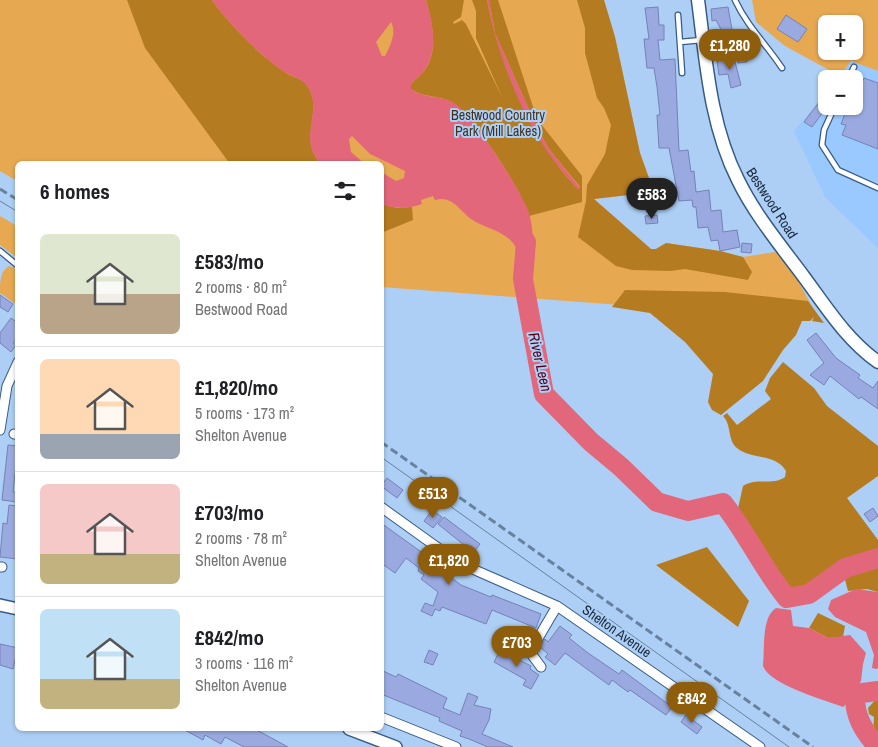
<!DOCTYPE html>
<html lang="en">
<head>
<meta charset="utf-8">
<style>
	:root { --surface:#fff; --page:#f6f6f6; --text:#202124; --muted:#757577; --line:#e0e0e0; --accent:#8f5e0c }
	body { margin:0; font-family:"Archivo Narrow",sans-serif; background:var(--page); color:var(--text); height:100vh; display:flex; flex-direction:column; font-size:19px; white-space:nowrap }
	* { box-sizing:border-box; margin:0 }
	p { font-size:16px; color:var(--muted) }
	.icon { flex:none; width:28px; height:28px; fill:none; stroke:currentColor; stroke-width:2; stroke-linecap:round; stroke-linejoin:round }
	.map { position:relative; flex:1; overflow:hidden }
	.side { position:absolute; left:15px; top:161px; width:369px; height:570px; display:flex; flex-direction:column; background:var(--surface); border-radius:8px; box-shadow:0 1px 4px #0004 }
	.side>* { flex:none }
	.tools { position:absolute; left:818px; top:15px; display:grid; gap:10px }
	.tools a { display:grid; place-items:center; width:45px; height:45px; border-radius:8px; background:var(--surface); box-shadow:0 1px 4px #0004; font-size:25px }
	.price { position:absolute; translate:-50% -42px; padding:0 11px; border-radius:18px; background:var(--accent); color:#fff; font-size:16px; line-height:32px; filter:drop-shadow(0 1px 2px #0008) }
	.price::after { content:''; position:absolute; left:50%; top:30px; width:15px; height:11px; margin-left:-8px; background:inherit; clip-path:polygon(0 0,100% 0,50% 100%) }
	.price.selected { background:#222; color:#fff }
	ul { padding:0; list-style:none }
	li { display:flex; align-items:center; gap:15px; height:125px; padding:0 25px }
	li+li { border-top:1px solid var(--line) }
	li span { display:grid; place-items:center; flex:none; width:140px; height:100px; border-radius:8px; color:#555 }
	li>.icon { margin-inline-start:auto }
	span .icon { width:60px; height:60px; fill:#fffc; stroke-width:1 }
	li b { font-size:21px }
	h2 { display:flex; justify-content:space-between; align-items:center; height:60px; padding:0 25px; font-size:21px }
	.map>svg:first-child { display:block }
</style>
</head>
<body>
<div class="map">
<svg width="878" height="747" viewBox="0 0 878 747">
	<rect width="100%" height="100%" fill="#adcff5"/>
	<path fill="#9ac9ff" d="M851 61 878 71V248L825 197 794 131 826 93V106H854V79H838Z"/>
	<path fill="#e7a852" fill-rule="evenodd" d="M0 0H604L615 37 640 153 654 192 594 199 651 249H656L666 243 720 251 743 257 782 251 816 314H739L381 287V164H18L17 181 0 171Z
		M752 0H878V71L851 61 840 76 785 46 756 22ZM826 24H854V51H826Z
		M0 216 17 226V258L0 245Z
		M9 266 17 269V305L0 293C0 282 0 271 9 266Z"/>
	<path fill="#b57b21" d="M127 0H212C231 26 259 55 286 73 294 78 303 78 308 87 324 111 297 138 321 164H230L145 48Z
		M426 0H464L461 17 453 22 454 24 462 20 466 24 502 97 476 38V11L472 0H487C499 63 533 143 578 189L580 187 549 149 538 130 495 33 489 0H498L537 119 582 176V202L529 216C523 192 474 117 455 104 442 95 423 98 411 89V84C415 79 421 75 425 70 439 50 432 22 426 0Z
		M577 0H604L615 37 640 153 654 192 594 199 651 249H656L666 243 720 251 743 257 752 272 748 280 685 269 671 271 632 270 616 266 578 237 586 201 587 185 605 154 611 125 604 108 597 98 585 53V28Z
		M381 204 397 208 412 207 413 220 381 233Z
		M625 290 725 292 808 301 824 323 812 321 814 317 810 321H802L796 335 783 350 763 381 721 415 712 410 708 402 713 374 685 342 650 313 612 307Z
		M783 362 814 388 827 406 878 446V476L847 498 878 540V553C862 565 853 564 836 572 815 583 805 609 781 584L737 513 743 486C756 477 773 486 785 477L786 471C775 453 751 460 737 448 727 440 732 425 723 416L727 413 737 425 771 399 765 391 770 378Z
		M707 547 749 601 738 627 656 565Z
		M878 561V592L867 589 848 591 844 576 864 570Z
		M818 613 845 626 843 637 828 638 809 628Z
		M878 697V734H873L874 717 869 714 868 708Z"/>
	<path fill="#e2677b" fill-rule="evenodd" d="M212 0H426C432 20 438 47 427 66 424 73 416 78 411 84V89C424 99 444 95 457 105 475 119 522 192 529 213 534 230 533 246 532 263H516L517 249C507 230 487 230 471 219 459 210 452 195 435 200L433 196 421 200 422 204C408 209 395 209 381 204V172L396 181 404 178 405 171 370 154 352 136 349 139 351 152 365 164H321C296 137 324 112 308 87 302 77 291 77 283 71 256 52 231 26 212 0ZM391 22C397 33 390 46 385 56H382L376 42Z
		M487 0H489L495 33 538 130 549 149 580 188 578 190C564 173 549 156 538 137 515 99 495 44 487 0Z
		M856 589 878 592V668L876 669 872 668 874 655 866 632 835 617 828 609 831 600Z
		M776 608 791 610 793 626 809 628 828 638 850 635 866 653 863 664 861 681 852 698 843 707C825 700 770 685 763 666 765 650 761 617 776 608Z"/>
	<g fill="none" stroke-linecap="round" stroke-linejoin="round">
		<path stroke="#e2677b" stroke-width="20" d="M522 237 526 242 523 279 544 394 591 442 621 467 657 502 688 511 723 503C747 533 763 569 787 598L809 594 845 568 878 558
			M878 691 855 694C854 715 863 731 878 747"/>
	</g>
	<path fill="#9aaae0" stroke="#7482b6" d="M658 7 659 25H664V40H658L660 60 675 59 679 151 688 150 691 172 694 171 696 192 709 190 711 211 721 210 723 232 737 230 740 247 720 251 718 240 711 241 708 227 698 228 696 207H693L692 200 679 201 669 148H659L657 115H660L657 87 654 68H647L644 39H649L645 8Z
		M728 7 733 35 726 39 716 20 712 21 711 9Z
		M786 15 807 29 798 42 777 29Z
		M751 48 752 56 747 57V62L738 63 736 50Z
		M734 58 741 85 731 88 728 74 719 75 717 61Z
		M864 78 878 83V149L842 135 846 125 841 124 848 106H854V85L860 87Z
		M826 93V108L812 127 804 122Z
		M657 215 658 223 646 224 645 216Z
		M742 243 752 244 751 253 741 252Z
		M0 295 13 304 8 312 0 307Z
		M11 318 18 323V337L13 343 16 345 11 352 0 343V333Z
		M816 333 836 358 860 375 858 378 873 388 878 381V409L861 397 859 399 830 376 824 385 810 375 824 363 807 340Z
		M8 445 18 446V474L15 473 13 492 18 493 17 502 2 500Z
		M387 478 403 490 397 498 381 486Z
		M9 505 18 506 16 539H18V559L0 557 3 523 7 524Z
		M873 508 878 516 870 522 864 514Z
		M432 510 442 517 433 528 424 521Z
		M444 517 480 544 471 556 461 549 464 545 438 524Z
		M381 523 424 554 423 557 461 585 491 597 492 595 541 614 536 628 492 610 486 624 442 607 440 611 435 609 432 616 421 611 425 603 433 606 438 592 421 579 424 575 418 571 419 568 406 558 395 573 381 563Z
		M560 626 572 635 569 638 588 653 619 674 622 670 672 707 666 715 630 690 628 692 612 680 609 685 565 653 555 665 545 657 548 654 540 647 545 639 548 642Z
		M0 644 18 648 13 669 0 665Z
		M429 650 438 654 433 665 424 662Z
		M500 650 531 666 530 669 539 675 531 689 523 685 526 680 494 662Z
		M381 670 396 677 398 674 447 698 443 708 460 715 468 693 478 697 474 705 491 709 489 720 482 734 513 747H488L469 739 460 736 462 731 439 721 440 718 381 694Z
		M686 715 702 727 697 734 681 722Z
		M183 729H255L288 747H244L225 737 221 744 205 735 203 740Z"/>
	<g fill="none" stroke-linecap="round" stroke-linejoin="round">
		<g stroke="#365c86" stroke-width="7">
			<path id="service" d="M735 0C747 26 766 44 782 68
				M678 15 682 73
				M680 42 702 40
				M848 79 854 67
				M835 106 824 130 822 145 838 170 878 188
				M0 251 17 265"/>
		</g>
		<g stroke="#365c86" stroke-width="11">
			<path id="minor" d="M0 430 7 386 18 362
				M14 434 18 435
				M381 507 459 563 557 606 760 747
				M0 567H2
				M508 642 530 652 541 667
				M530 652 557 606
				M381 717 456 747"/>
		</g>
		<g stroke="#365c86" stroke-width="14">
			<path id="tertiary" d="M0 605 18 609
				M349 729 396 747"/>
		</g>
		<g stroke="#365c86" stroke-width="15">
			<path id="secondary" d="M698 0C706 61 710 125 738 180 755 215 781 246 804 277 827 308 846 339 878 362"/>
		</g>
		<use href="#service" stroke="#fff" stroke-width="4.5"/>
		<use href="#minor" stroke="#fff" stroke-width="9"/>
		<use href="#tertiary" stroke="#fff" stroke-width="11"/>
		<use href="#secondary" stroke="#fff" stroke-width="12"/>
		<path stroke="#67819e" stroke-width="1" d="M0 201 18 212
			M381 457 789 747"/>
		<path stroke="#67819e" stroke-width="3" stroke-dasharray="8 4" stroke-linecap="butt" d="M0 189 18 200
			M381 442 813 747"/>
	</g>
	<g text-anchor="middle" stroke-width="4" stroke-linejoin="round" paint-order="stroke">
		<g font-size="14" fill="#413220" stroke="#adcff5">
			<text x="498" y="120">Bestwood Country<tspan x="498" dy="16">Park (Mill Lakes)</tspan></text>
		</g>
		<g font-size="14" fill="#1a2a3d" stroke="#adcff5">
			<text transform="translate(772 203) rotate(57)" y="5">Bestwood Road</text>
			<text transform="translate(617 631) rotate(35)" y="5">Shelton Avenue</text>
		</g>
		<g font-size="15" font-style="italic" fill="#54031b" stroke="#adcff5">
			<text transform="translate(540 362) rotate(77)" y="5">River Leen</text>
		</g>
	</g>
</svg>
<div class="tools">
<a>+</a>
<a>−</a>
</div>
<b class="price" style="left:730px;top:71px">£1,280</b>
<b class="price selected" style="left:652px;top:220px">£583</b>
<b class="price" style="left:433px;top:519px">£513</b>
<b class="price" style="left:449px;top:586px">£1,820</b>
<b class="price" style="left:517px;top:668px">£703</b>
<b class="price" style="left:692px;top:724px">£842</b>
<section class="side">
<h2>6 homes<svg class="icon" aria-label="filters" viewBox="0 0 24 24"><path d="M4 7h16M4 17h16"/><circle cx="9" cy="7" r="2"/><circle cx="15" cy="17" r="2"/></svg></h2>
<ul>
<li><span style="background:linear-gradient(#dfe7d0 60%,#b9a48a 0)"><svg class="icon" aria-label="home" viewBox="0 0 24 24"><path d="M3 11l9-7 9 7M6 9v11h12V9"/></svg></span><div><b>£583/mo</b><p>2 rooms · 80 m²</p><p>Bestwood Road</p></div></li>
<li><span style="background:linear-gradient(#ffd9b3 75%,#9aa5b1 0)"><svg class="icon" aria-label="home" viewBox="0 0 24 24"><path d="M3 11l9-7 9 7M6 9v11h12V9"/></svg></span><div><b>£1,820/mo</b><p>5 rooms · 173 m²</p><p>Shelton Avenue</p></div></li>
<li><span style="background:linear-gradient(#f6c9c9 70%,#c2b280 0)"><svg class="icon" aria-label="home" viewBox="0 0 24 24"><path d="M3 11l9-7 9 7M6 9v11h12V9"/></svg></span><div><b>£703/mo</b><p>2 rooms · 78 m²</p><p>Shelton Avenue</p></div></li>
<li><span style="background:linear-gradient(#bfe0f5 70%,#c2b280 0)"><svg class="icon" aria-label="home" viewBox="0 0 24 24"><path d="M3 11l9-7 9 7M6 9v11h12V9"/></svg></span><div><b>£842/mo</b><p>3 rooms · 116 m²</p><p>Shelton Avenue</p></div></li>
</ul>
</section>
</div>
</body>
</html>
